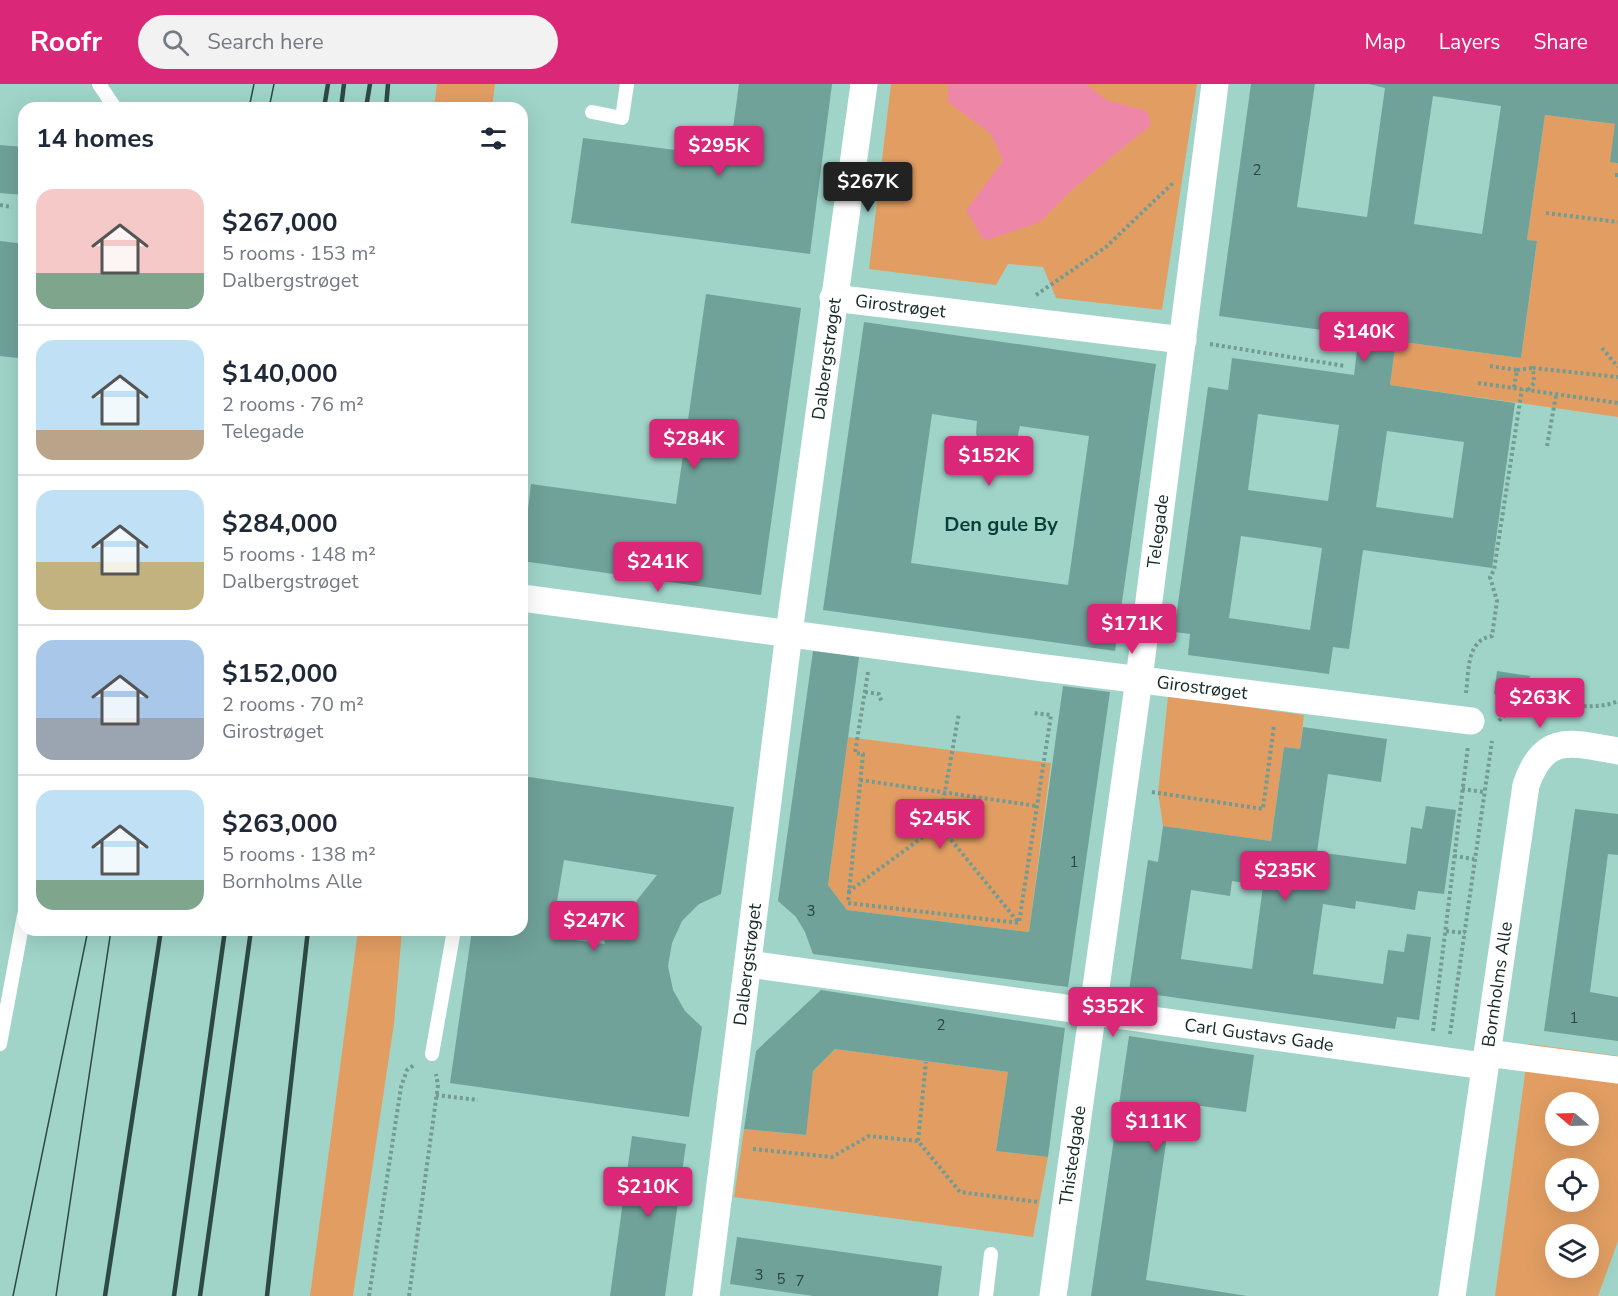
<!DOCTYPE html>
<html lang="en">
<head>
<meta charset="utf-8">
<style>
	:root { --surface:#fff; --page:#f2f2f3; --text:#1f2937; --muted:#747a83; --line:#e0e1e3; --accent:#db2777 }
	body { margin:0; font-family:"Nunito Sans",sans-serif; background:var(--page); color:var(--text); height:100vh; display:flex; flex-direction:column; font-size:22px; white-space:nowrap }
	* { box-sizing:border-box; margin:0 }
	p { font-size:20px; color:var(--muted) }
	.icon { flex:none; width:33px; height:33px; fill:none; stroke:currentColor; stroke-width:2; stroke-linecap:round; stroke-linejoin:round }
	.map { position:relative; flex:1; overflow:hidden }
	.details { position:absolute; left:18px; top:18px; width:510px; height:834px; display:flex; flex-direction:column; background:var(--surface); border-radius:18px; box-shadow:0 6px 24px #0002 }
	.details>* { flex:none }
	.needle { width:39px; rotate:289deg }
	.controls { position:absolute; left:1545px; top:1008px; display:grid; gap:12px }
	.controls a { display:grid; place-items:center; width:54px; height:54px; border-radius:50%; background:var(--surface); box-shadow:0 6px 24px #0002; font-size:30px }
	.price { position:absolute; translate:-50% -51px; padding:0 14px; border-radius:6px; background:var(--accent); color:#fff; font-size:20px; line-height:39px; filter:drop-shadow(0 2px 3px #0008) }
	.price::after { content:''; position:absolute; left:50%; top:36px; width:18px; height:14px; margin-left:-9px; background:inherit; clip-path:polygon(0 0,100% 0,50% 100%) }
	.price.current { background:#222; color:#fff }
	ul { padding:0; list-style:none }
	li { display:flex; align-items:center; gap:18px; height:150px; padding:0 18px }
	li+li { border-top:2px solid var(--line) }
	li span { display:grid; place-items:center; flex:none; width:168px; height:120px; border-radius:18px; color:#555 }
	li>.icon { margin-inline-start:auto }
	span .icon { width:72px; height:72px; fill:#fffc; stroke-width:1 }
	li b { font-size:26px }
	h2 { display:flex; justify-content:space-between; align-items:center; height:72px; padding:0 18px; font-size:26px }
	header { display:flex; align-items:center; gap:36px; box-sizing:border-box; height:84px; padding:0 30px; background:var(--accent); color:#fff }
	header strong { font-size:28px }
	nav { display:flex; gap:33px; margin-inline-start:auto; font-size:21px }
	.search { width:420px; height:54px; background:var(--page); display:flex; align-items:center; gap:15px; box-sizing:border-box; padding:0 21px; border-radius:33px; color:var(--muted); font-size:22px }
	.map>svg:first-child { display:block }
</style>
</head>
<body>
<header>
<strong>Roofr</strong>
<div class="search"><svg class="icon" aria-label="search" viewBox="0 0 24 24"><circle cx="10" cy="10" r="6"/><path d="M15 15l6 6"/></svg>Search here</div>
<nav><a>Map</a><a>Layers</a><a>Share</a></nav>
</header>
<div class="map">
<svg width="1618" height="1212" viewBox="0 0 1618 1212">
	<rect width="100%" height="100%" fill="#a0d4c9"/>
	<path fill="#e29e62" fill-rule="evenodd" d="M437 0H495L492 24H434Z
		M891 0H1197L1162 226 1056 214 1043 183 1008 180 996 201 869 185Z
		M1545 31 1615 40 1618 79V333L1390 301 1396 257 1521 274 1537 158 1527 156Z
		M1168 612 1304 631 1300 665 1284 663 1271 757 1163 742 1158 709Z
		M848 653 1051 679 1029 848 847 826 828 801Z
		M358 846H402L394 940 353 1212H310Z
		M1529 960 1618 972V1157L1598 1212H1495ZM1556 1018H1588V1052H1556ZM1556 1084H1588V1118H1556ZM1556 1150H1588V1184H1556Z
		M835 965 1008 988 996 1067 1048 1073 1033 1153 734 1113 744 1045 805 1051 813 987Z"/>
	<path fill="#ee87a7" d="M948 0H1086L1106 16 1147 27 1151 41 1076 102 1040 138 984 157 966 126 1003 77 991 50 948 18Z"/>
	<path fill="#70a299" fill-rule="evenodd" d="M739 0H832L810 170 571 139 583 54 729 73Z
		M1251 0H1315L1297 123 1367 133 1385 4 1369 0H1618V79L1610 78 1615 40 1545 31 1527 156 1537 157 1521 274 1396 257 1390 301 1515 319 1492 484 1363 466 1349 565 1333 563 1329 590 1188 571 1190 550 1174 548 1208 303 1228 306 1232 274 1354 291 1359 251 1219 232ZM1433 12 1501 22 1482 150 1414 140ZM1258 330 1339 341 1328 417 1248 406ZM1387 347 1464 358 1453 434 1376 423ZM1241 452 1322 464 1310 546 1229 534Z
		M0 61 24 63V111L0 109Z
		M0 157 24 160V209L18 274 0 272Z
		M706 210 801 224 761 511 522 477 531 400 676 420Z
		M864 238 1156 280 1115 567 823 526ZM932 330 977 337 976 349 979 357 994 366H1003L1012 361 1017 355 1020 342 1089 352 1068 501 911 479Z
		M813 567 859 573 828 801 847 826 1029 848 1063 602 1110 608 1068 903 813 870 805 848 796 833 778 817Z
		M1497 587 1530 592 1527 614 1494 610Z
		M1303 643 1387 655 1381 698 1328 690 1317 768 1406 780 1411 743 1422 745 1426 722 1456 726 1444 810 1418 807 1415 826 1356 817 1355 825 1323 820 1313 890 1383 900 1388 866 1404 868 1407 850 1431 853 1419 936 1397 933 1395 945 1129 907 1148 776 1158 778 1163 742 1271 757 1284 663 1300 665ZM1232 797 1263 802 1252 885 1181 875 1191 806 1230 812Z
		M522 692 734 723 721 810 699 820 682 837 672 859 668 882 673 906 685 927 702 943 689 1033 450 999 472 846H522ZM564 776 657 791 637 816 624 846 602 845 605 860 551 853Z
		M1575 725 1618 730V771L1608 770 1590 908 1618 913V957L1544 947Z
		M821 906 1065 944 1048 1073 996 1067 1008 988 835 965 813 987 806 1051 744 1045 756 967Z
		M1129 952 1254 971 1246 1028 1172 1018 1146 1196 1247 1212H1091Z
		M632 1052 686 1060 665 1212H610Z
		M737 1153 942 1182 938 1212H813L730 1200Z"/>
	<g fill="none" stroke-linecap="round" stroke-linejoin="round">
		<path stroke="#729b93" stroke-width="4" stroke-dasharray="3 3" stroke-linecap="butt" d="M1615 91H1618
			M0 121 12 123
			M1546 129 1618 138
			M1036 211 1106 163 1174 98
			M1210 260 1345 282
			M1602 264 1618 283
			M1490 282 1517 286 1514 304
			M1517 286 1533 284
			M1478 299 1618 319
			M1528 306 1534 299 1533 284 1618 293
			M1547 362 1556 311
			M868 588 855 669 863 670 848 819 1019 839 1051 631 1033 629
			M865 608 879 610 882 619
			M1466 609C1469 588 1466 556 1492 552L1497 517 1490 493 1494 486 1522 305
			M1499 637C1527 601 1581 634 1618 617
			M860 696 1037 722
			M1462 705 1484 708
			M1152 708 1263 725 1274 641
			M939 741 959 629
			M1454 772 1474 775
			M848 808 939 741 1018 838
			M1446 847 1465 849
			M1433 947 1468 662
			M1450 950 1492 657
			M436 1011 478 1016
			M918 1057 926 978
			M753 1065 832 1073 869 1052 918 1057 960 1108 1038 1118
			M369 1212 401 1003 407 986 414 981
			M409 1212 438 1001 436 990"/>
		<path stroke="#fff" stroke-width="14" d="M99 0 115 24
			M592 28 622 34 627 0
			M0 960 24 831
			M432 970 454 846
			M986 1212 991 1170"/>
		<g stroke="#fff" stroke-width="27">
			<path id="s1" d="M833 214 1183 256"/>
			<path id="s2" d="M522 514 1037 583 1471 637"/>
			<path id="s3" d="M748 880 1484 982"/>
			<path d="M1487 969 1618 986"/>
			<path id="s4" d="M706 1212 789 549 864 0"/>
			<path id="s5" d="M1053 1212 1139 595 1215 0"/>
			<path id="s6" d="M1452 1212 1526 701C1544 648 1572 659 1618 667"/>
		</g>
		<path stroke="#2e4944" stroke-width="1.5" d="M249 24 254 0
			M269 24 274 0
			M13 1212 88 846
			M56 1212 111 846"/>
		<path stroke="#2e4944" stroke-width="4.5" d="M324 24 328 0
			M341 24 344 0
			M366 24 370 0
			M386 24 388 0
			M105 1212 161 846
			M174 1212 225 846
			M200 1212 251 846
			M267 1212 308 846"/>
	</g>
	<g text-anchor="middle" stroke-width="4.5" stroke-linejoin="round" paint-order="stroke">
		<g font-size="15" fill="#2b4742">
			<text x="1257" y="91">2</text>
			<text x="1074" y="783">1</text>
			<text x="811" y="832">3</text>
			<text x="1574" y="939">1</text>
			<text x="941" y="946">2</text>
			<text x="759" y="1196">3</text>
			<text x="781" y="1200">5</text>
			<text x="800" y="1202">7</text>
		</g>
		<g font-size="18" fill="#142925" stroke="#a0d4c9">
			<text dy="6" stroke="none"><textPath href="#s1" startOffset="68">Girostrøget</textPath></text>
			<text dy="6" stroke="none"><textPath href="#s4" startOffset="945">Dalbergstrøget</textPath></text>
			<text dy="6" stroke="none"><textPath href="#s5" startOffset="772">Telegade</textPath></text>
			<text dy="6" stroke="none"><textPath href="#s2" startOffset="686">Girostrøget</textPath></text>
			<text dy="6" stroke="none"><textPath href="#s4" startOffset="334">Dalbergstrøget</textPath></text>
			<text dy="6" stroke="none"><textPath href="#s6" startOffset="315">Bornholms Alle</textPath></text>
			<text dy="6" stroke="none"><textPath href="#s3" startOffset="516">Carl Gustavs Gade</textPath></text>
			<text dy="6" stroke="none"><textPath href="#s5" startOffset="142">Thistedgade</textPath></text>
		</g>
		<g font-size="20" font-weight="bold" fill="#093f38" stroke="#a0d4c9">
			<text x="1001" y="447">Den gule By</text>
		</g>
	</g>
</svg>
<div class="controls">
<a><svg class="needle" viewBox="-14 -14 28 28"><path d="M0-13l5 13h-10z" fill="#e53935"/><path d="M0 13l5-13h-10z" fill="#747a83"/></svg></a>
<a><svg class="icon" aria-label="locate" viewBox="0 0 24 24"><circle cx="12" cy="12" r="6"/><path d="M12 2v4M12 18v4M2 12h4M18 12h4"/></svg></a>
<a><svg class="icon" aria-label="layers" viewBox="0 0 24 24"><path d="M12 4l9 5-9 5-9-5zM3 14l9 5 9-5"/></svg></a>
</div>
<b class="price" style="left:719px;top:93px">$295K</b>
<b class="price current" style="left:868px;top:129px">$267K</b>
<b class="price" style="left:1364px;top:279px">$140K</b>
<b class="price" style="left:694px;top:386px">$284K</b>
<b class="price" style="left:989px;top:403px">$152K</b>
<b class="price" style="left:658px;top:509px">$241K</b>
<b class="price" style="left:1132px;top:571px">$171K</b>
<b class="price" style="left:1540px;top:645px">$263K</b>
<b class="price" style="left:940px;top:766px">$245K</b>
<b class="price" style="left:1285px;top:818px">$235K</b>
<b class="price" style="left:594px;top:868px">$247K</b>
<b class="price" style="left:1113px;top:954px">$352K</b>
<b class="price" style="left:1156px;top:1069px">$111K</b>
<b class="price" style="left:648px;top:1134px">$210K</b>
<section class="details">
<h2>14 homes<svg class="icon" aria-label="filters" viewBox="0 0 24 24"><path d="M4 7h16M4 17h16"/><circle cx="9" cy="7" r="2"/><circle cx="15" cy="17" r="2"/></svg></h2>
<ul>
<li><span style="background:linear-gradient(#f6c9c9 70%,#7fa58c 0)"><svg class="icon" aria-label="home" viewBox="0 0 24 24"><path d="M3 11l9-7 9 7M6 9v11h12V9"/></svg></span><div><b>$267,000</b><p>5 rooms · 153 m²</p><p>Dalbergstrøget</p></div></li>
<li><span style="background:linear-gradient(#bfe0f5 75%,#b9a48a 0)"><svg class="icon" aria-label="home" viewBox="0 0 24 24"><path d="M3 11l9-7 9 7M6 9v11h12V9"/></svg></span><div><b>$140,000</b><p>2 rooms · 76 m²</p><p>Telegade</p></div></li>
<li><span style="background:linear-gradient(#bfe0f5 60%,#c2b280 0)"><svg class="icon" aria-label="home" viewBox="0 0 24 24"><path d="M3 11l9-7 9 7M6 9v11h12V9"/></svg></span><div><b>$284,000</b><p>5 rooms · 148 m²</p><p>Dalbergstrøget</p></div></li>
<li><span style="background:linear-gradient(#a9c7e8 65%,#9aa5b1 0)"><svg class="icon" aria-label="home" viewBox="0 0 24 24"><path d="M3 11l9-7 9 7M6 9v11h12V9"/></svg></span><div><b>$152,000</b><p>2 rooms · 70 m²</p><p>Girostrøget</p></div></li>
<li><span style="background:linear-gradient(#bfe0f5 75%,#7fa58c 0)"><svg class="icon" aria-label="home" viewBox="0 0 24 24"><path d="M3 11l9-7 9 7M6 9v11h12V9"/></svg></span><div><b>$263,000</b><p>5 rooms · 138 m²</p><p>Bornholms Alle</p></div></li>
</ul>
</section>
</div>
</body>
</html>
